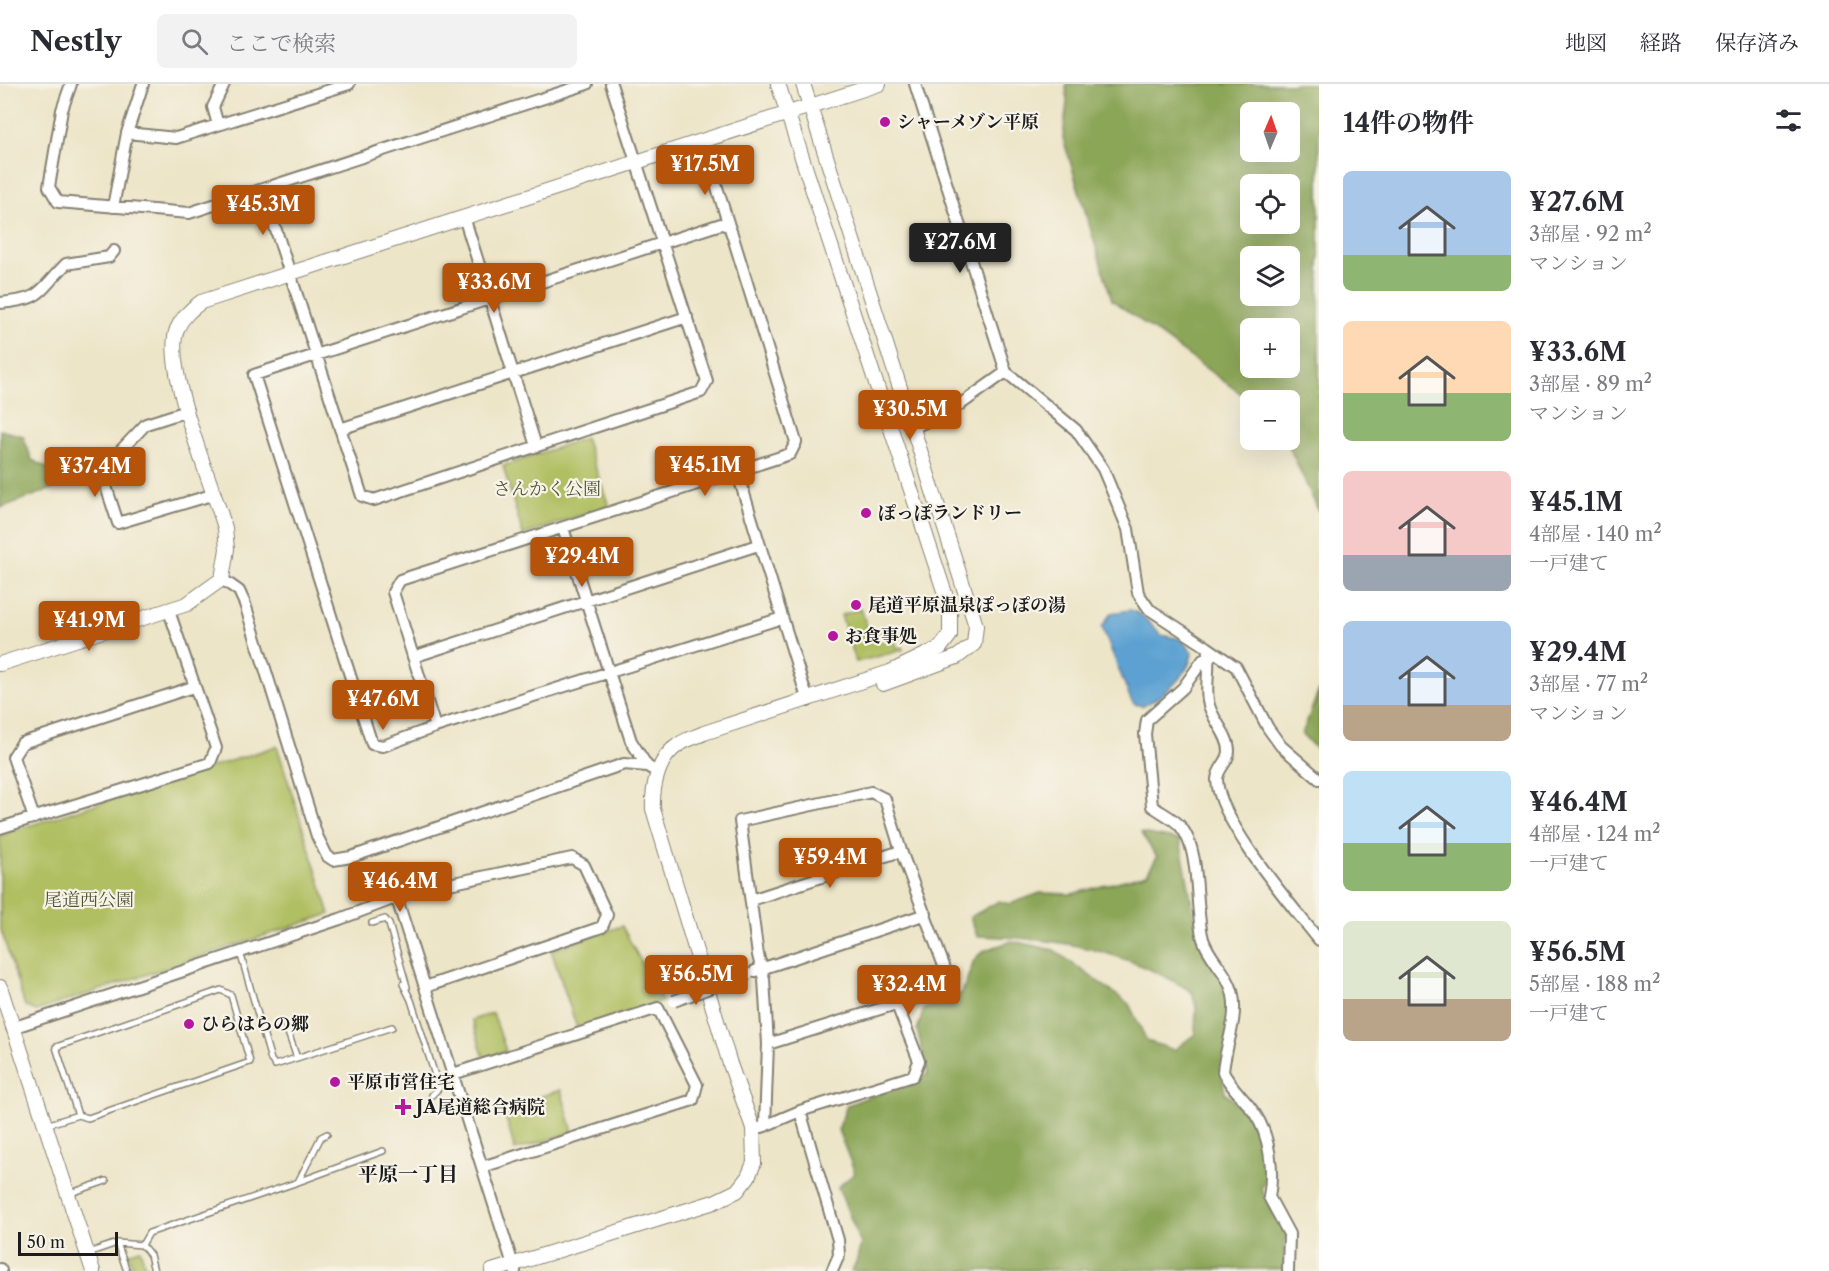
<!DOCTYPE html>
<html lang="ja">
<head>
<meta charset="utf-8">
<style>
	:root { --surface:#fff; --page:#f2f2f3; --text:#2b2b33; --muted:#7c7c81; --line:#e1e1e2; --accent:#b45309 }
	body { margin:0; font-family:"Libre Caslon Text","Noto Serif JP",serif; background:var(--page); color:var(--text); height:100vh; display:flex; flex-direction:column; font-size:22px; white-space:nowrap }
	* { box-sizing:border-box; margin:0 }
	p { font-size:20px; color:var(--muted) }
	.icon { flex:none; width:33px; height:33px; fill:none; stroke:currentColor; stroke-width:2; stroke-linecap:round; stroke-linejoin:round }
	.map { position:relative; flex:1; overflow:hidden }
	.details { display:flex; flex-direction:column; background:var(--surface); width:510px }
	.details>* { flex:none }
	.needle { width:39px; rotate:2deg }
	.controls { position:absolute; left:1240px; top:18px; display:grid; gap:12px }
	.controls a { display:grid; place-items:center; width:60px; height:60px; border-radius:9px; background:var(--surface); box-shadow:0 6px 24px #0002; font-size:30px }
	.scale { position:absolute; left:18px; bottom:15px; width:100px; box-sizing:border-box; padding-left:6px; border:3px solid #1c1c1c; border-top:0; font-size:16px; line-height:21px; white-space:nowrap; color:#1c1c1c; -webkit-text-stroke:4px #f7f3e8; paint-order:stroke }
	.price { position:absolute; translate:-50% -51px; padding:0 14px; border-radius:6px; background:var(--accent); color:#fff; font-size:20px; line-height:39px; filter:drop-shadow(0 2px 3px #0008) }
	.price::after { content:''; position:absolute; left:50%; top:36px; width:18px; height:14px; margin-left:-9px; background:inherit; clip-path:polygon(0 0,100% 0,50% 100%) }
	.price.current { background:#222; color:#fff }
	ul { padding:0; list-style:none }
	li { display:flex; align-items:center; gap:18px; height:150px; padding:0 24px }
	li span { display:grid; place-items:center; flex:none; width:168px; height:120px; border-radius:9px; color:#555 }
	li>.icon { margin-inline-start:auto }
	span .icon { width:72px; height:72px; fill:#fffc; stroke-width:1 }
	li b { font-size:26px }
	h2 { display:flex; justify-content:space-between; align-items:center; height:72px; padding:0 24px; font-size:26px }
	header { display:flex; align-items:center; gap:36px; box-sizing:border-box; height:84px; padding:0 30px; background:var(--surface); border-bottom:2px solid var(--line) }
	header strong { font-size:28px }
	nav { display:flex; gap:33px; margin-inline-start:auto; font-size:21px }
	.search { width:420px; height:54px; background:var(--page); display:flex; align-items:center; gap:15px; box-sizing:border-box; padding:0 21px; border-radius:9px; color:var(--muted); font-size:22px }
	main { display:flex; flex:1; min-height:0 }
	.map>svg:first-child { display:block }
</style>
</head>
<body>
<header>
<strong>Nestly</strong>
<div class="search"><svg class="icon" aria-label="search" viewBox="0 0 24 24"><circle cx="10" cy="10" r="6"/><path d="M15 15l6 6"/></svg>ここで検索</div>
<nav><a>地図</a><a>経路</a><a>保存済み</a></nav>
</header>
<main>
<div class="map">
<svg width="1319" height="1187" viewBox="0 0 1319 1187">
	<rect width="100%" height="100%" fill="#f7f3e8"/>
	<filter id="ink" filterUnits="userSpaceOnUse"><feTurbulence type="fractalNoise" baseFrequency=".0167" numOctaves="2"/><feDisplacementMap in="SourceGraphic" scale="12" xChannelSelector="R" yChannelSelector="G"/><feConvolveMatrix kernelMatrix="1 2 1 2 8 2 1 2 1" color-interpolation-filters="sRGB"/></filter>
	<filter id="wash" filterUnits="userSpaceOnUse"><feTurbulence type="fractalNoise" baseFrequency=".008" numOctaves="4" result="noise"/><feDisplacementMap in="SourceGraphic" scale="24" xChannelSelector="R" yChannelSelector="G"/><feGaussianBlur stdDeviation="1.35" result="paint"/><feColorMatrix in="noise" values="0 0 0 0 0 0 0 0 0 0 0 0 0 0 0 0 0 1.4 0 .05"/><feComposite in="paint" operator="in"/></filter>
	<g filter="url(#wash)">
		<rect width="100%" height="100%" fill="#ede5c8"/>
		<path fill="#b0bf62" stroke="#666e3f" stroke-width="1.5" d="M585 354 609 422 523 451 503 382Z
			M861 525 869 549 891 543 897 564 902 563 903 566 856 578 841 531Z
			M277 662 330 830 36 927 25 922 0 843V751Z
			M622 842 662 917 577 944 551 866Z
			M493 929 506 967 484 974 472 936Z
			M561 1006 573 1048 515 1066 503 1024Z
			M140 1165 147 1187H134L128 1169Z"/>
		<path fill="#8ca658" stroke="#54613a" stroke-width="1.5" fill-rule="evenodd" d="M1066 0H1319V428L1286 356H1290V316L1251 317 1112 216 1063 54 1067 18ZM1251 28H1290V68H1251ZM1251 100H1290V140H1251ZM1290 172V212H1251V172ZM1251 244H1290V284H1251Z
			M0 346 23 352 32 376 61 391 52 405 0 424Z
			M1319 606V668L1302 650Z
			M1141 749 1180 756 1199 857 1232 914 1222 991 1225 1009 1247 1028 1264 1067 1266 1094 1261 1105 1286 1149 1283 1185 851 1187 856 1179 861 1160 838 1103 855 1089 838 1046 847 1021 928 990 917 946 924 925 962 909 974 876 983 867 1012 857 1054 866 1129 920 1147 957 1174 966 1195 950 1196 923 1192 908C1123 865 1057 854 977 852L970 833 999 817 1010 820 1040 809 1072 810 1147 790 1157 773Z"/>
		<path fill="#5ca1d1" stroke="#3c5e76" stroke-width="1.5" d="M1131 526 1142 531 1161 551 1182 555 1192 568C1191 590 1161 614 1143 622L1134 620 1131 616 1102 543 1111 529Z"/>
	</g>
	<g filter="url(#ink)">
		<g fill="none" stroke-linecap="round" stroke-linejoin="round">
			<g stroke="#848072" stroke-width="8">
				<path id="service" d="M372 839 385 835 389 840 407 903
					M240 868 271 976 275 981 392 943
					M403 900 411 916 439 1004 432 1011
					M285 940 297 974
					M46 1041 78 1031 56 963 221 906 231 911 250 978 88 1034 78 1031
					M298 1098 383 1067
					M68 1110 106 1097
					M117 1159 127 1187
					M142 1161 150 1171 154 1187
					M88 1169 117 1159 142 1161 149 1149 298 1098 321 1053 327 1050"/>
			</g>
			<g stroke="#848072" stroke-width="14">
				<path id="minor" d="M71 0 62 26 49 103 58 118 189 129 587 0
					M218 41 213 23 224 0
					M127 49 176 54 349 0
					M708 74 729 142
					M263 106 362 412 374 416 701 308 707 297 611 0
					M113 123 127 49 143 0
					M464 133 536 362
					M0 219C43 215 37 209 66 180L109 173 114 167
					M1006 288 1076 346 1103 385 1128 445 1138 509 1149 525 1207 563C1211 581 1205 599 1208 617 1210 634 1229 650 1229 667 1229 678 1217 684 1217 696 1219 738 1292 822 1319 856
					M187 327 146 340 101 387 118 439 215 410
					M340 345 687 233
					M911 345 961 320 1006 288 915 0
					M737 387 808 617
					M563 444 631 657 647 682
					M222 495 239 507 245 520 317 752 327 772 333 776 351 773 624 680 647 682 657 688
					M1207 563 1236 583 1268 644 1281 662 1319 695
					M413 573 758 461
					M1210 574 1203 576 1183 604 1147 636 1145 650 1152 722C1160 728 1175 735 1181 743 1202 769 1194 823 1203 855 1209 875 1229 889 1233 911 1238 937 1225 962 1223 988 1231 1004 1245 1015 1255 1030 1270 1052 1274 1087 1269 1113L1289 1150 1288 1187
					M435 643 393 508 400 496 790 370 796 358 732 150 729 142 721 140 254 291 372 660 383 662 435 643 782 534
					M34 734 13 673 22 659 193 603
					M0 744 210 679 216 664 169 527
					M397 815 515 1187
					M751 816 901 767
					M755 887 926 830
					M12 944 340 835 411 808 572 774 584 781 607 831 602 843 425 903
					M453 990 658 924 697 1001 693 1016 482 1083
					M800 1027 838 1156 839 1171 832 1187
					M765 1042 768 960 764 895 758 871 740 737 871 708 885 715 901 767 947 890 944 905 768 960
					M762 1043 800 1027 913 992 919 977 897 921
					M0 1185 1 1187"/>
			</g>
			<g stroke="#848072" stroke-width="16">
				<path id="tertiary" d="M803 0 976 542 974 560 957 573 883 600
					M0 580 187 520 222 495 227 465 225 444C213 402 162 283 177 245 182 233 191 225 201 218L879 0
					M0 903 93 1187
					M492 1187 714 1118 737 1107 748 1093 754 1079 753 1044 730 980 653 725C652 703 658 674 678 661 686 655 696 653 704 649L890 588 940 564 950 551V525L778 0"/>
			</g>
			<use href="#service" stroke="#fff" stroke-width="5"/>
			<use href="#minor" stroke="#fff" stroke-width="10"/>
			<use href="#tertiary" stroke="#fff" stroke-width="14"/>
			<g stroke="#848072" stroke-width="14" stroke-linecap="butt">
				<path id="minor-bridge" d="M674 917 748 890"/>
			</g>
			<use href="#minor-bridge" stroke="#fff" stroke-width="10"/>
		</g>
	</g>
	<g fill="#b5179e" stroke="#f7f3e8" stroke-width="2">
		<circle cx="885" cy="38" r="6"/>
		<circle cx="866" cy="429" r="6"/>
		<circle cx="856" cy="521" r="6"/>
		<circle cx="833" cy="552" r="6"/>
		<circle cx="189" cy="940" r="6"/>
		<circle cx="335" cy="998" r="6"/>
		<path d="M400 1014h6v6h6v6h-6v6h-6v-6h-6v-6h6z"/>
	</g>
	<g text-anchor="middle" stroke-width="4.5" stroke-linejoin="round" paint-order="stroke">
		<g font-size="18" font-weight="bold" fill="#1c1c1c" stroke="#f7f3e8" text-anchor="start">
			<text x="897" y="44">シャーメゾン平原</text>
			<text x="878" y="435">ぽっぽランドリー</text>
			<text x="868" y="527">尾道平原温泉ぽっぽの湯</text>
			<text x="845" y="558">お食事処</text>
			<text x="201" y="946">ひらはらの郷</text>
			<text x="347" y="1004">平原市営住宅</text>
			<text x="416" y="1029">JA尾道総合病院</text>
		</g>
		<g font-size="18" fill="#505534" stroke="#f7f3e8">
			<text x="547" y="411">さんかく公園</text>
			<text x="89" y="822">尾道西公園</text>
		</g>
		<g font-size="20" font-weight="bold" fill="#1c1c1c" stroke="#f7f3e8">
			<text x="408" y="1097">平原一丁目</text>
		</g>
	</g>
</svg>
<div class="controls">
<a><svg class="needle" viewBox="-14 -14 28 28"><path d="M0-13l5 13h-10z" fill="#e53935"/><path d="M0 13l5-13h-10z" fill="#7c7c81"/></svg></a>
<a><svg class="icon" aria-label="locate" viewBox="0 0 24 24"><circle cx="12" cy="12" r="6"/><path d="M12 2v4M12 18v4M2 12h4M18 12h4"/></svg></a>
<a><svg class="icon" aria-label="layers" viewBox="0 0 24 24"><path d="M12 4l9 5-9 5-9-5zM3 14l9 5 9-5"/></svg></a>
<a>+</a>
<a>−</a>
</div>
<div class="scale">50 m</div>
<b class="price" style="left:705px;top:112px">¥17.5M</b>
<b class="price" style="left:263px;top:152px">¥45.3M</b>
<b class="price current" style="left:960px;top:190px">¥27.6M</b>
<b class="price" style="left:494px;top:230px">¥33.6M</b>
<b class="price" style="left:910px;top:357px">¥30.5M</b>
<b class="price" style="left:705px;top:413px">¥45.1M</b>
<b class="price" style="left:95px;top:414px">¥37.4M</b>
<b class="price" style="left:582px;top:504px">¥29.4M</b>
<b class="price" style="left:89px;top:568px">¥41.9M</b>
<b class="price" style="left:383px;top:647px">¥47.6M</b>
<b class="price" style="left:830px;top:805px">¥59.4M</b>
<b class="price" style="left:400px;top:829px">¥46.4M</b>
<b class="price" style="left:696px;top:922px">¥56.5M</b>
<b class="price" style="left:909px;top:932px">¥32.4M</b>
</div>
<section class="details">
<h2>14件の物件<svg class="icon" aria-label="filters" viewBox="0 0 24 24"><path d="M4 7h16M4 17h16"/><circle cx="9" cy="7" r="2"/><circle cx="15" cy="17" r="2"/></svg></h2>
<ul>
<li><span style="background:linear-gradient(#a9c7e8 70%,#8fb573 0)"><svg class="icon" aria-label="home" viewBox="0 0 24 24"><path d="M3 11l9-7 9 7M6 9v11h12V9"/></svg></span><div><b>¥27.6M</b><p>3部屋 · 92 m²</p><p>マンション</p></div></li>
<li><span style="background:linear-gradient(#ffd9b3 60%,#8fb573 0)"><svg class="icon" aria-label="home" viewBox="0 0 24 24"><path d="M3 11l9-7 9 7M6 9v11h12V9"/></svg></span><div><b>¥33.6M</b><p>3部屋 · 89 m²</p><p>マンション</p></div></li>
<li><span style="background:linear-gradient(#f6c9c9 70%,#9aa5b1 0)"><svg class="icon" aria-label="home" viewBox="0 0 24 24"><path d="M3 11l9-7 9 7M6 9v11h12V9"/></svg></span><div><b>¥45.1M</b><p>4部屋 · 140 m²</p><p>一戸建て</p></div></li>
<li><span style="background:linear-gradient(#a9c7e8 70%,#b9a48a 0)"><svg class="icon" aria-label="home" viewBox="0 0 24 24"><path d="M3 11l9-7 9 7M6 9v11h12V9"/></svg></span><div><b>¥29.4M</b><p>3部屋 · 77 m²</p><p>マンション</p></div></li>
<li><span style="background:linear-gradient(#bfe0f5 60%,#8fb573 0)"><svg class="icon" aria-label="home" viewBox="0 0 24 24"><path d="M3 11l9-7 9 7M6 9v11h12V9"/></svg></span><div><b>¥46.4M</b><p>4部屋 · 124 m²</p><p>一戸建て</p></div></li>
<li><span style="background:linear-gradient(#dfe7d0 65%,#b9a48a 0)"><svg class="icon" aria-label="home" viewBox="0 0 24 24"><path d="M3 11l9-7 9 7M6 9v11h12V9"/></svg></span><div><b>¥56.5M</b><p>5部屋 · 188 m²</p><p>一戸建て</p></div></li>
</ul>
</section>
</main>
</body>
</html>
